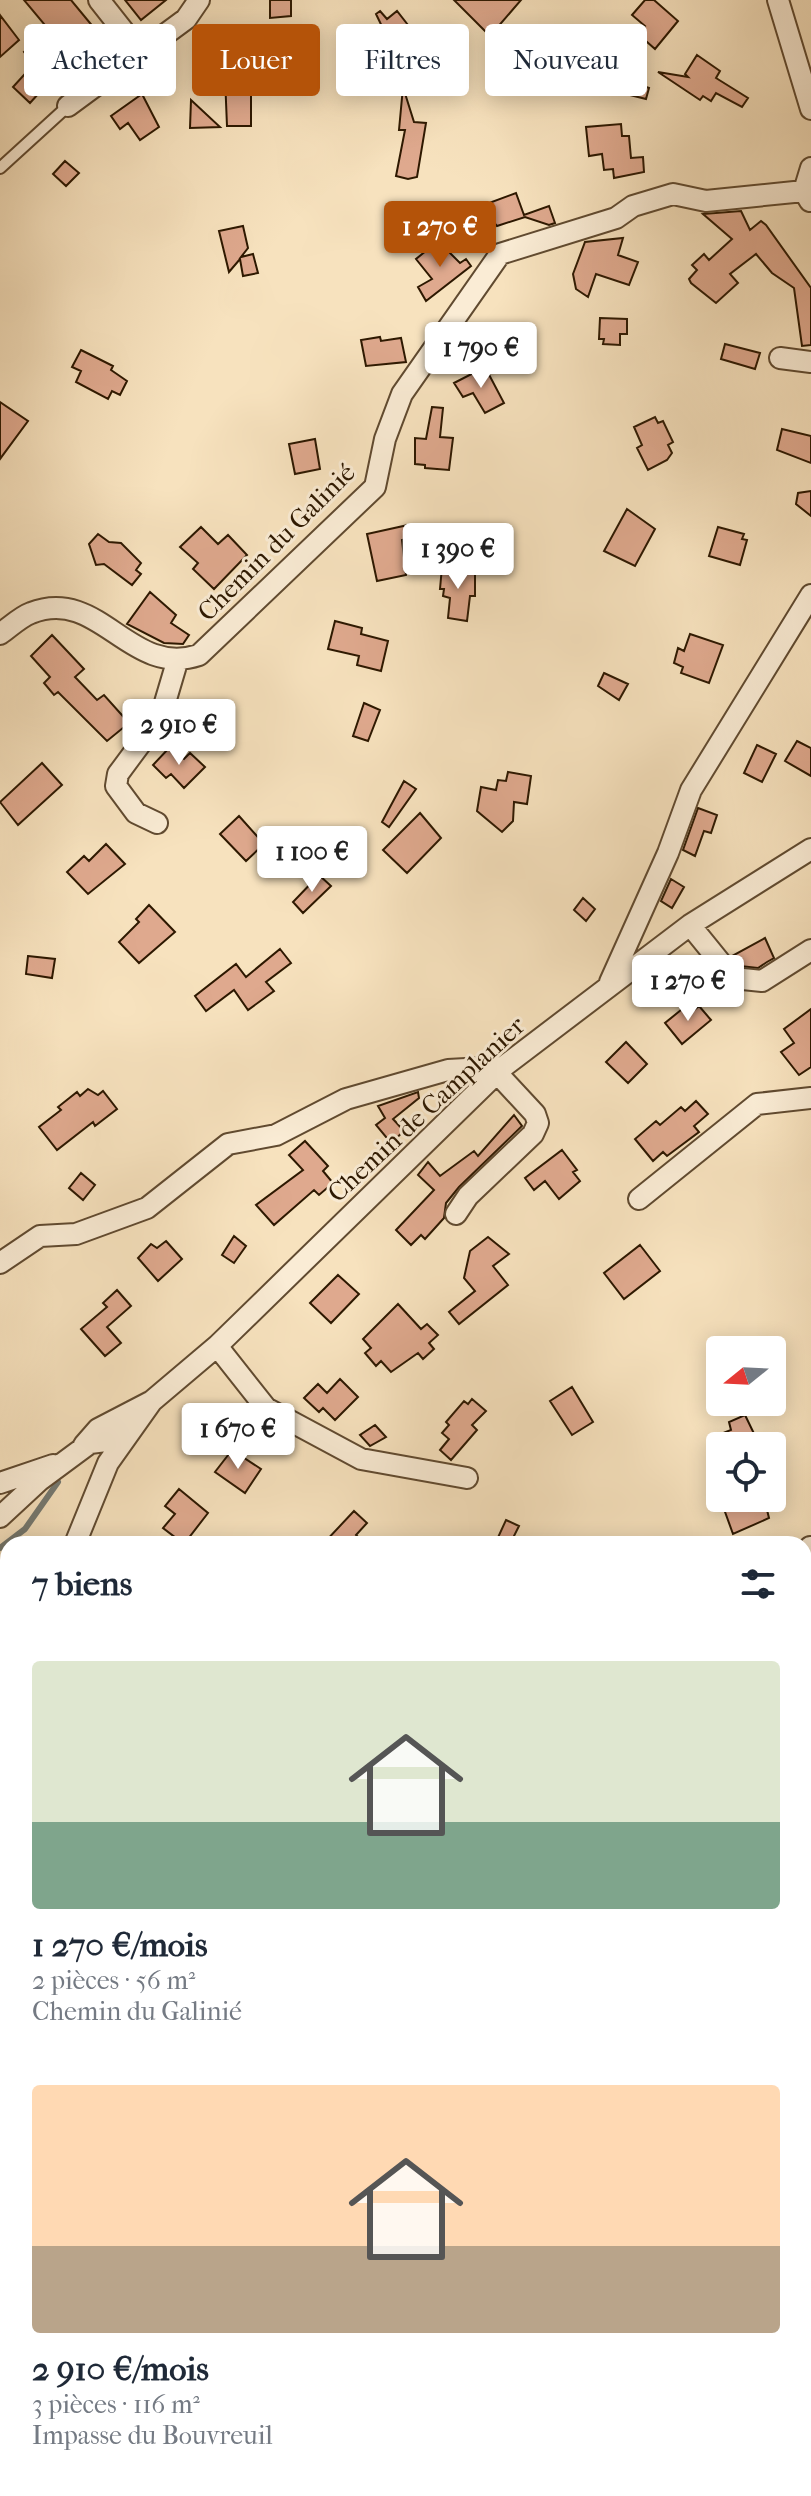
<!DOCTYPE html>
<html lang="fr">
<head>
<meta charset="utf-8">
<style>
	:root { --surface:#fff; --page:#f6f6f7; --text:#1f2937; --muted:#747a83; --accent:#b45309 }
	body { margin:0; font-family:"IM FELL French Canon",serif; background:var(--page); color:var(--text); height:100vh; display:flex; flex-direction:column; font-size:30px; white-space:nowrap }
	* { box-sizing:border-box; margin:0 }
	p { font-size:26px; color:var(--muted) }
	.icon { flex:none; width:44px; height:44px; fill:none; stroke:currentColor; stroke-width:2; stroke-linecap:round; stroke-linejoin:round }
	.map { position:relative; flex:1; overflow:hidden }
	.panel { position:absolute; left:0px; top:1536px; width:812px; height:960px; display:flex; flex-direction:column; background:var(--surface); border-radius:24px 24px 0 0; box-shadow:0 4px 20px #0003 }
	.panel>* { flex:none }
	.banner { position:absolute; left:24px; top:24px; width:764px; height:72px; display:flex; gap:16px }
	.needle { width:52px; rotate:252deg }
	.buttons { position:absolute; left:706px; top:1336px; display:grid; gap:16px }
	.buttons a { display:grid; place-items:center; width:80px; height:80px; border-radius:8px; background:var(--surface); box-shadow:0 4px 20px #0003; font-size:40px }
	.price { position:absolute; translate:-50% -68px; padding:0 18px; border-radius:8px; background:#fff; color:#222; font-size:26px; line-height:52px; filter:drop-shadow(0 2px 4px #0008) }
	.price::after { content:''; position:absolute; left:50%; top:48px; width:24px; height:18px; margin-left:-12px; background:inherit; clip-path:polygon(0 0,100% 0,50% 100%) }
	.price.selected { background:var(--accent); color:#fff }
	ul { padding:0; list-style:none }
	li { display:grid; align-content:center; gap:16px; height:424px; padding:0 32px }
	li span { display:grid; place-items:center; height:248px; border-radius:8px; color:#555 }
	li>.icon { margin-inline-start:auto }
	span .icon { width:144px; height:144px; fill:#fffc; stroke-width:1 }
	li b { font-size:34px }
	h2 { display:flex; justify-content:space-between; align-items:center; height:96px; padding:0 32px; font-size:34px }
	.tag { padding:0 28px; border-radius:8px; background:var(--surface); box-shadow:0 4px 20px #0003; font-size:28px; line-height:72px }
	.tag.selected { background:var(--accent); color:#fff }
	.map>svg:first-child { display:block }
</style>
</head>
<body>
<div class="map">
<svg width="811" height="2496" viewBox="0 0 811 2496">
	<rect width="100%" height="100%" fill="#f7e2be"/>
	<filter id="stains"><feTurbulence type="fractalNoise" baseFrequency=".0025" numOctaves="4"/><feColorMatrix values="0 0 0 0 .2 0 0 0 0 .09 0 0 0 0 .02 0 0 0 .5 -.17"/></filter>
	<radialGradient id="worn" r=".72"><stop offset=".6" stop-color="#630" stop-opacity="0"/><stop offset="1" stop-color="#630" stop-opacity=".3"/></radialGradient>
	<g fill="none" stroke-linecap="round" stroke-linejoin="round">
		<path stroke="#747971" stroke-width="6" d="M0 1548 25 1529 58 1482
			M0 1918 8 1924
			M21 2496 33 2488"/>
	</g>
	<path fill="#dfa98e" stroke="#2d1800" stroke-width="2" d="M24 0H71L104 40 101 43 110 55 96 67 92 62 56 91 48 83 30 103 13 87 34 64 24 52 50 31Z
		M125 0H166L141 20Z
		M270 0H291V16L270 18Z
		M454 0H521L490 36Z
		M645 0H654L678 21 655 49 638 34 645 26 632 15Z
		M380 11 387 19 397 11 408 25 398 33 415 52 399 68 385 44 389 41 376 14Z
		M0 15 19 40 0 57Z
		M266 45V63L257 64V77H251V126H227L225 77 200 78V58H233L234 46Z
		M697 55 720 71 716 78 748 98 742 107 716 93 711 101 703 96 700 100 658 72 688 77 685 74Z
		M606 74 649 88 646 99 602 88Z
		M403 87 414 122 426 123 417 177 408 179 396 176 405 130H399Z
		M142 94 159 127 140 140 128 123 120 129 111 116Z
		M191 100 220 127 190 128Z
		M621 124 622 136H629L631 158 643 157 644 172 614 178 613 169 604 170 602 154 589 156 586 127Z
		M65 161 79 173 66 186 53 174Z
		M516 193 524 215 549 206 555 223 549 225 525 217 497 226 481 206Z
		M741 211 750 230 761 221 766 225 811 288V345L802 346 794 288 772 273 756 254 730 274 738 283 716 303 691 283 689 279 697 270 692 265 704 254 709 260 732 239 703 214Z
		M243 226 248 248 241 257 253 254 258 273 243 276 240 259 229 272 219 231Z
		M623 238 618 255 638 262 629 285 596 274 588 297 576 289 573 274 585 242Z
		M438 241 460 263 466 259 471 266 426 301 418 287 432 279 416 259Z
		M600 318 627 319V334H620V345L603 344 604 339H599Z
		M380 337 381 341 401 338 406 362 366 366 361 340Z
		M725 344 760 353 755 369 721 359Z
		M81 350 113 366 111 370 127 381 120 395 112 391 108 399 76 382 81 371 72 367Z
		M485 367 504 403 485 413 473 393 463 397 454 383Z
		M0 402 28 421 0 459Z
		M432 407 443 408 440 437 453 438 449 470 425 468V465L415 464V438L426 439Z
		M655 417 658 423 663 421 673 442 668 445 672 453 667 460 648 470 637 448 642 445 634 427Z
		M782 429 811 436V463L777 450Z
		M315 439 320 469 295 474 289 444Z
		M811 491V516L796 504 798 493Z
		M627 509 655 529 635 566 604 551Z
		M408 525 411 538 402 540 406 575 377 581 367 534Z
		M201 527 218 544 228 535 247 555 214 589 193 569 198 563 180 547Z
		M718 527 744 534 742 539 747 540 740 565 709 556Z
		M98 534 109 542 121 543 141 563 136 570 141 574 132 585 104 564 96 565 89 544Z
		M442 567 475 571V596H470L467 621 448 618 450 598 443 596 444 589H440Z
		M150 592 176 615 171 623 189 635 183 644 164 643 127 624Z
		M335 621 362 628 361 634 388 641 381 671 357 665 359 656 328 649Z
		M690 634 723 645 709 683 681 673 683 667 674 663 678 648 684 651Z
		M52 635 84 669 75 677 97 700 104 695 129 723 107 741 58 692 54 695 44 683 50 677 31 656Z
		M604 673 628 684 619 700 598 686Z
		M364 703 380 710 368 741 353 736Z
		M797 741 811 748V776L785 761Z
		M757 745 776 754 762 782 744 773Z
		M170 747 184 759 190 753 205 767 184 788 171 774 166 778 153 765Z
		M42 763 62 785 18 825 0 802Z
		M508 772 531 776 527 804 514 802 513 821 502 832 477 811 481 787 496 790 498 780 506 781Z
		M404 781 416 789 389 827 382 822Z
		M698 808 717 815 711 833 704 831 695 856 683 850Z
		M420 813 441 838 407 873 383 850Z
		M239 816 264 844 246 861 220 834Z
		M106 844 125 864 88 894 67 872 84 856 89 861Z
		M319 875 331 886 303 913 293 902Z
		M671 879 684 887 672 908 661 901Z
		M583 898 595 909 586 921 574 910Z
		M149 905 175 932 139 963 119 942 139 922 136 919Z
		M765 938 774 958 767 962 758 968 740 966 732 956Z
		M280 949 291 963 266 982 274 991 248 1010 234 990 206 1011 195 996 236 964 246 977Z
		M28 956 55 959 52 978 26 974Z
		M687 1005 693 1011 699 1006 711 1020 682 1044 665 1023Z
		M811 1009V1067L799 1075 781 1052 794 1043 784 1029Z
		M626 1042 647 1064 628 1083 606 1062Z
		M88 1089 98 1095 103 1091 117 1109 95 1126 93 1122 57 1150 39 1127 61 1110 58 1107 77 1092 80 1096Z
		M418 1092 419 1098 393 1119 404 1131 391 1143 376 1125 385 1118 378 1106Z
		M696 1101 708 1114 694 1126 699 1132 667 1156 663 1152 653 1161 635 1139 656 1121 660 1125 681 1107 685 1111Z
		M514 1115 522 1126 459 1187 446 1203 444 1218 425 1239 421 1235 411 1245 396 1230 434 1190 418 1175 428 1162 440 1176 474 1151 478 1156Z
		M305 1141 328 1166 323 1171 333 1183 319 1195 314 1190 274 1225 256 1205 303 1170 289 1155Z
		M562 1150 577 1170 573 1172 580 1181 559 1199 545 1181 534 1190 525 1178Z
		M81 1173 95 1185 83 1200 69 1188Z
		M234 1236 246 1246 234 1263 222 1255Z
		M488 1237 509 1254 493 1266 508 1285 459 1324 449 1312 475 1291 464 1278 470 1251Z
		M166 1241 182 1259 158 1281 138 1258 151 1244 157 1248Z
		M640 1245 660 1271 624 1299 604 1273Z
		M338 1275 359 1294 331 1323 310 1303Z
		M117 1290 131 1306 107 1327 121 1343 105 1356 81 1329 107 1307 103 1303Z
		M398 1304 421 1329 427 1324 438 1335 429 1343 434 1349 423 1359 418 1353 391 1372 381 1361 376 1366 365 1353 371 1348 363 1339Z
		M340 1379 358 1397 335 1420 323 1408 319 1412 304 1398 318 1384 327 1393Z
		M572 1387 593 1422 572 1435 550 1401Z
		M472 1399 486 1411 472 1425 477 1430 451 1460 440 1450 449 1439 442 1433 449 1425 446 1422 464 1401 468 1404Z
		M745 1415 760 1446H723L718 1435 731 1430 729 1422Z
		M375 1425 386 1437 370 1446 360 1435Z
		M232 1450 261 1469 245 1493 215 1472Z
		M179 1489 208 1513 184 1544 163 1528 175 1514 165 1506Z
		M720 1498H764L769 1518 733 1534Z
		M354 1511 367 1523 356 1535 365 1544H323Z
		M506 1520 519 1526 510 1544H495Z"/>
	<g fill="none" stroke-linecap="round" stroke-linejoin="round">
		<g stroke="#604a30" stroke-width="14">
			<path id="service" d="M0 168 68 106
				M0 2265 8 2269
				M62 2496 71 2488"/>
		</g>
		<g stroke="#604a30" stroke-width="24">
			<path id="minor" d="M99 0 140 52
				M778 0 811 109
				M68 106 186 19 199 0
				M810 201 804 191 811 168
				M780 358 811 362
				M0 634C9 628 20 617 31 613 100 586 129 678 199 655L375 487 385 439 402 394 500 254 616 218 633 206 673 194 706 201 804 191
				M157 823 136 813 116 786 118 774 161 716 177 662
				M690 925 733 978 762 981 811 950
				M610 982 668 853 691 790 811 595
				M639 1199 757 1104 811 1098
				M456 1214 468 1196 533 1134 538 1123 535 1114 497 1073
				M0 1263 40 1236 76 1234 147 1208 228 1144 276 1135 346 1099 448 1070 503 1067
				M217 1346 266 1408 361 1459 467 1478
				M84 1445 98 1429 150 1402
				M0 1483 53 1465
				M0 1517 40 1480 90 1443 122 1439
				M75 1544 108 1463 152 1401 217 1346 503 1067 690 925 811 849
				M810 1547 811 1548
				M0 1762 8 1737
				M0 1893 8 1897
				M234 2488 235 2496
				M696 2496V2488"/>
		</g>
		<use href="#service" stroke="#faecd5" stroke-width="10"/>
		<use href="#minor" stroke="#faecd5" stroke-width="20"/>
	</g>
	<g text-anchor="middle" stroke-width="6" stroke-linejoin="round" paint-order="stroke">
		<g font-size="26" fill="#2d1800" stroke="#faecd5">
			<text transform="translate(276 542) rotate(-45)" y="9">Chemin du Galinié</text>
			<text transform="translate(426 1109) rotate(-43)" y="9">Chemin de Camplanier</text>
		</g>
	</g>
	<rect width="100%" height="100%" filter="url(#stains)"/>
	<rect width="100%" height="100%" fill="url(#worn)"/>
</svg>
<div class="buttons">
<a><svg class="needle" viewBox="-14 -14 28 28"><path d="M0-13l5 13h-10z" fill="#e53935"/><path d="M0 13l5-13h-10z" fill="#747a83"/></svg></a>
<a><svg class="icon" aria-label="locate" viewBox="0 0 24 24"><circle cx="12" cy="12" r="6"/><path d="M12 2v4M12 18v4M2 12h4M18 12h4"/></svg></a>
</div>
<b class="price selected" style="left:440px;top:269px">1 270 €</b>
<b class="price" style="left:481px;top:390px">1 790 €</b>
<b class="price" style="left:458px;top:591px">1 390 €</b>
<b class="price" style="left:179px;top:767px">2 910 €</b>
<b class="price" style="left:312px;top:894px">1 100 €</b>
<b class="price" style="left:688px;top:1023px">1 270 €</b>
<b class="price" style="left:238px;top:1471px">1 670 €</b>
<div class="banner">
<a class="tag">Acheter</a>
<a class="tag selected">Louer</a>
<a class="tag">Filtres</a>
<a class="tag">Nouveau</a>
</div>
<section class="panel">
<h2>7 biens<svg class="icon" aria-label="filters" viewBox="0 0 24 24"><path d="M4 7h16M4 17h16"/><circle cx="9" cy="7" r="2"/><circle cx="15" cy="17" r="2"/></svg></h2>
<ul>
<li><span style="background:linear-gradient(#dfe7d0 65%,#7fa58c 0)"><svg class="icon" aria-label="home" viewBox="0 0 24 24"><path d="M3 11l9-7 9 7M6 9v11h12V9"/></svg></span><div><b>1 270 €/mois</b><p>2 pièces · 56 m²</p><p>Chemin du Galinié</p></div></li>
<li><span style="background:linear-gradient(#ffd9b3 65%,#b9a48a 0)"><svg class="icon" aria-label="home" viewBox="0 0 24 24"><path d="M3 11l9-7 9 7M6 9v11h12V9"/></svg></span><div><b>2 910 €/mois</b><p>3 pièces · 116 m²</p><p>Impasse du Bouvreuil</p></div></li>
</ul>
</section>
</div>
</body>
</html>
